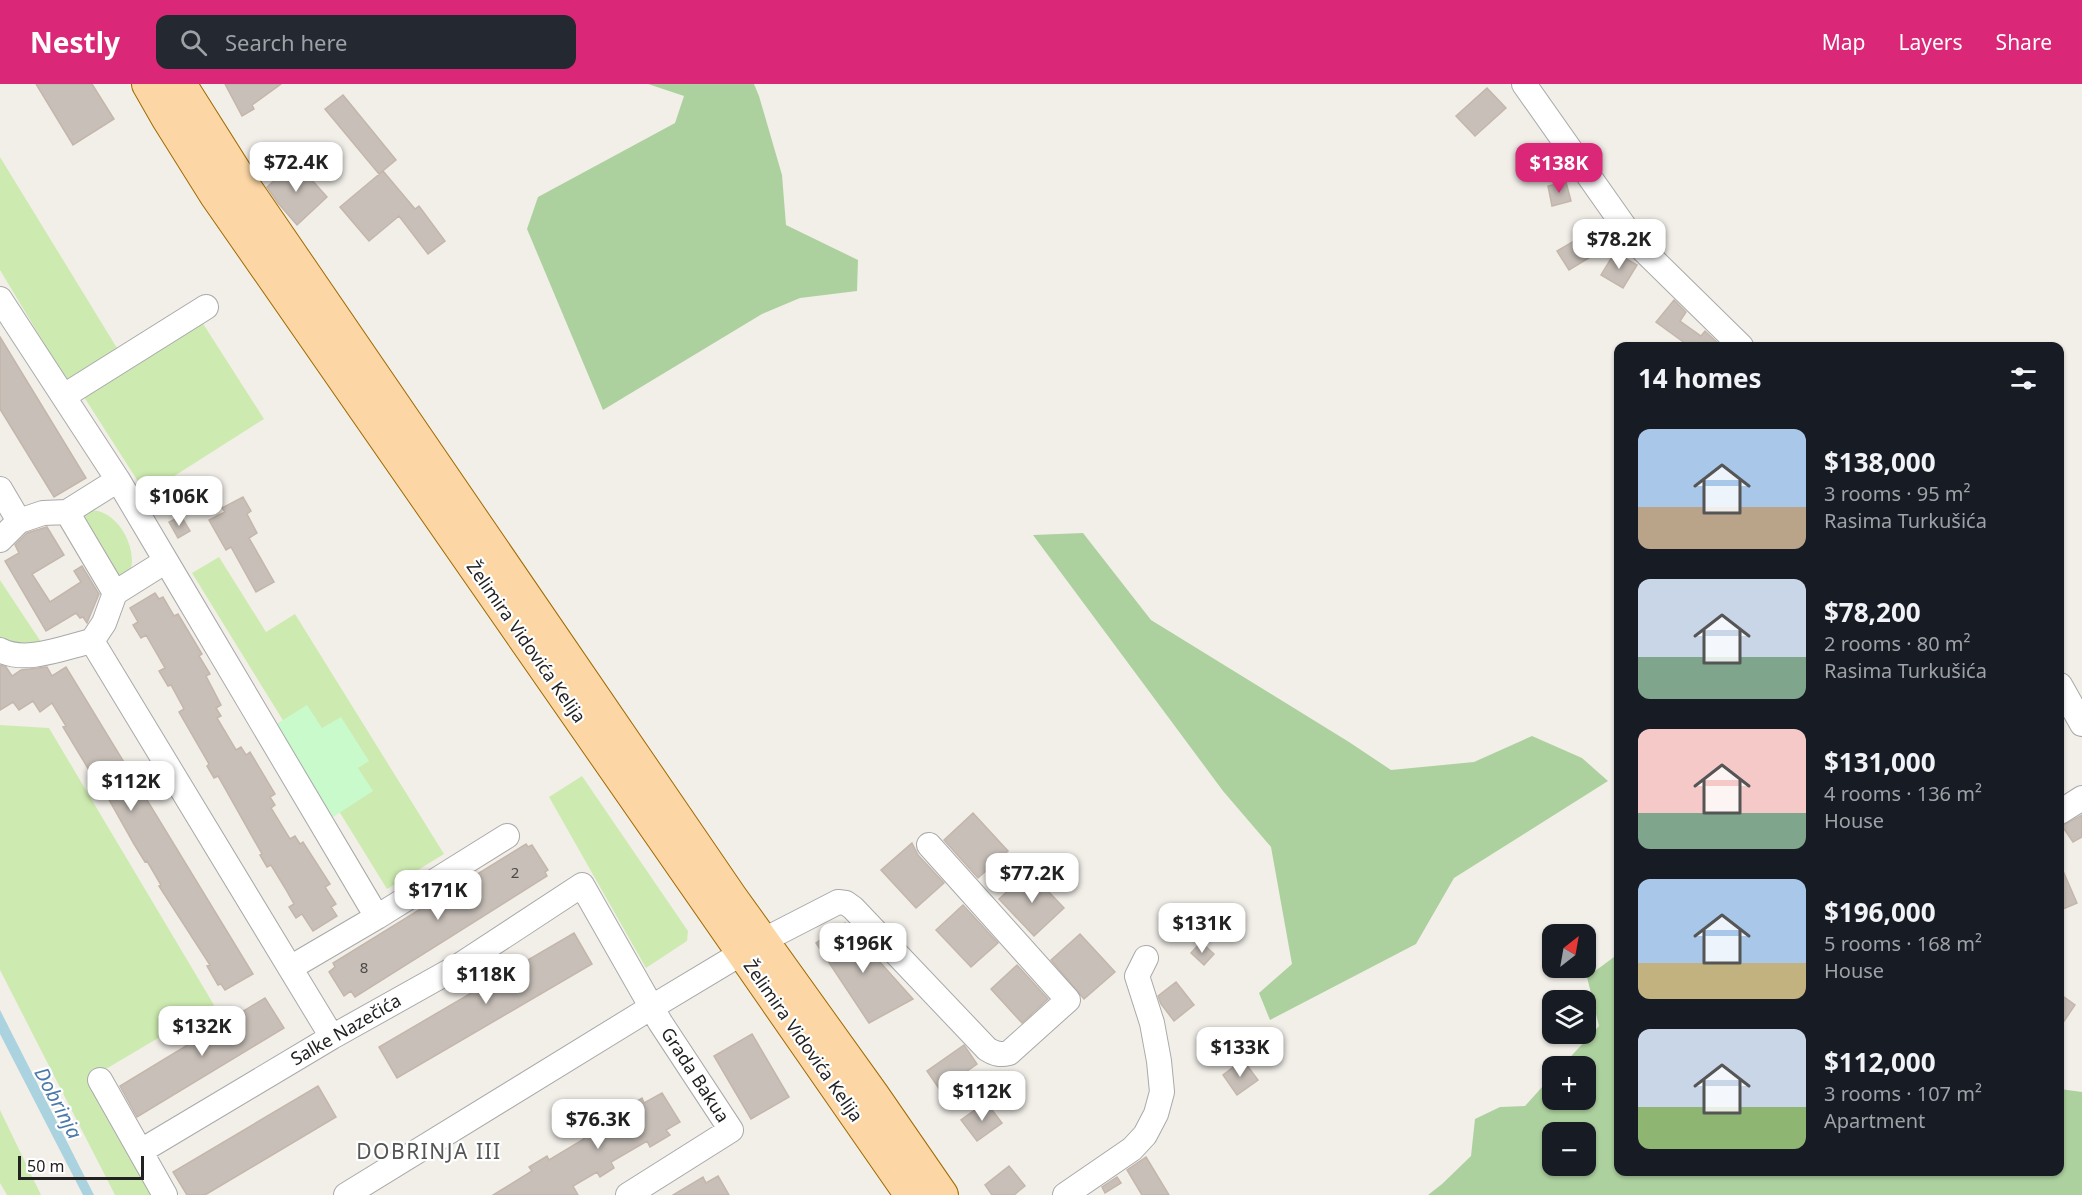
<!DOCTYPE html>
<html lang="en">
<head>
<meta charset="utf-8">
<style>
	:root { --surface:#171b24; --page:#242831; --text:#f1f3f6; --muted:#9ea1a6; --accent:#db2777 }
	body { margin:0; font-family:"Noto Sans",sans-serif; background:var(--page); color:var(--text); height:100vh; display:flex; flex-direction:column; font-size:22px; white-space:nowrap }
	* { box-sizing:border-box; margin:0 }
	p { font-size:20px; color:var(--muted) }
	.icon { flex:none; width:33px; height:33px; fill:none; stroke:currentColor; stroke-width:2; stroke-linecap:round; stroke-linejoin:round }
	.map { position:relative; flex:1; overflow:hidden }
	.side { position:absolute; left:1614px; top:258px; width:450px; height:834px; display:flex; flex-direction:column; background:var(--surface); border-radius:12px; box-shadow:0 2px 4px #0004 }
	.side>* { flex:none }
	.needle { width:39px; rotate:31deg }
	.controls { position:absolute; left:1542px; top:840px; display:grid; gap:12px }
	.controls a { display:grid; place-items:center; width:54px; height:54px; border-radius:12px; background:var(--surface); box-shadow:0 2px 4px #0004; font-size:30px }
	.scale { position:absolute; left:18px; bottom:15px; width:126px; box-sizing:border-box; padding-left:6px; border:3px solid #222; border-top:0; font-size:16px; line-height:21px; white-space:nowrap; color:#222; -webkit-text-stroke:4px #fff; paint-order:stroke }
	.price { position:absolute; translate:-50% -51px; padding:0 14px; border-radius:12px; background:#fff; color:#222; font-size:20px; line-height:39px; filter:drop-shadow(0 2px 3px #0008) }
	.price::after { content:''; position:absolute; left:50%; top:36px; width:18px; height:14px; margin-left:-9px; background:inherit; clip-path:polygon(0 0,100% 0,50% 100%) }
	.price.current { background:var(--accent); color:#fff }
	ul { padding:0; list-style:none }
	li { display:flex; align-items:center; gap:18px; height:150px; padding:0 24px }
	li span { display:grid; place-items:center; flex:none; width:168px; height:120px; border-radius:12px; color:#555 }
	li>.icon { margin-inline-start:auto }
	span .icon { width:72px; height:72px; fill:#fffc; stroke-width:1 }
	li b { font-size:26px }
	h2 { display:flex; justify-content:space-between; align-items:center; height:72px; padding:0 24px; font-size:26px }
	header { display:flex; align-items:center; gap:36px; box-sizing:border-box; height:84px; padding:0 30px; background:var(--accent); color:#fff }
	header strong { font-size:28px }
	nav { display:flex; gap:33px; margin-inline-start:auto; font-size:21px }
	.search { width:420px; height:54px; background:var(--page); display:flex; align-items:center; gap:15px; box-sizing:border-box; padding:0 21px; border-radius:12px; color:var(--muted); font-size:22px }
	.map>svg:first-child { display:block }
</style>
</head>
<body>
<header>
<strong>Nestly</strong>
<div class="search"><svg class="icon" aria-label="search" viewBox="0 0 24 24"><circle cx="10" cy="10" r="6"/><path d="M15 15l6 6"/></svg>Search here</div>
<nav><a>Map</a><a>Layers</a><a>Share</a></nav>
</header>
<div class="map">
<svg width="2082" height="1111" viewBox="0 0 2082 1111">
	<rect width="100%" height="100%" fill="#f2efe9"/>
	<path fill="#cdebb0" d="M0 73 117 264 66 296 0 186Z
		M202 238 264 335 146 410 84 313Z
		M82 425C88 426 96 426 101 428 120 435 132 458 132 477 132 483 129 490 128 496L118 502 74 430Z
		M219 473 266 548 295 530 444 770 387 805 192 489Z
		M0 496 43 561 0 558Z
		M0 641 49 644 214 921 89 995 153 1111H115L0 886Z
		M582 692 688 847 687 857 646 884 549 713Z
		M0 1026 41 1111H7L0 1099Z"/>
	<path fill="#add19e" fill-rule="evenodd" d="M648 0H754L759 12 782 91 786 141 858 176 857 207 800 214 762 230 603 326 527 145 538 113 675 39 684 12Z
		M1083 449 1151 536 1349 658 1391 686 1474 678 1532 652 1582 674 1608 697 1454 794 1416 860 1270 936 1259 909 1292 880 1271 763 1223 707 1033 451Z
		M1614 873 1618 876V1088H2060V1005L2082 1008V1111H1428L1442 1100 1471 1072 1475 1035 1500 1023 1525 1022 1552 992V1016H1586V982H1562L1599 942 1587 893ZM1552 1048H1586V1082H1552Z"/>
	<path fill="#c8facc" d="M307 621 322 644 341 633 369 677 358 684 373 707 333 733 275 641Z"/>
	<path fill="#aad3df" d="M0 926 94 1111H83L0 950Z"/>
	<path fill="#c7bfb8" stroke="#c4b6ab" stroke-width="1.5" d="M36 0H92L114 35 73 61Z
		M225 0H281L252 21 254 25 242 32Z
		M1487 4 1506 24 1475 52 1456 32Z
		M343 11 396 76 379 90 325 25Z
		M295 77 327 113 297 141 278 119 267 103Z
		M383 87 415 125 419 122 445 157 428 170 399 132 369 157 340 123Z
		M1566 98 1571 117 1552 122 1548 102Z
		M1586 150 1597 169 1569 186 1557 167Z
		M1615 168 1637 181 1623 204 1601 191Z
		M1674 216 1686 228 1680 237 1701 252 1705 247 1721 262H1689L1656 238Z
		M0 253 86 394 54 413 0 325Z
		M243 413 251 427 247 430 257 449 249 454 274 498 256 508 231 463 226 466 209 436 225 428 222 424Z
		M181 432 190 447 178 454 169 438Z
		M47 443 64 471 32 490 50 518 81 498 74 487 82 482 99 510 87 539 83 533 80 534 76 529 46 547 5 477 19 469 15 461 27 449Z
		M155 509 159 515 163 513 174 532 178 530 202 570 199 572 210 590 206 592 221 621 216 624 221 632 217 634 236 666 241 663 246 671 250 668 275 710 270 713 275 721 271 724 290 755 295 752 300 760 303 758 330 800 325 803 336 820 331 823 337 832 313 847 302 830 296 834 289 823 294 820 285 804 271 781 267 783 260 771 262 770 218 692 214 694 207 682 209 680 179 628 184 625 171 601 168 602 159 587 165 584 146 551 141 554 133 541 138 538 130 524Z
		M0 581 6 583 12 592 21 586 47 583 52 592 66 583 253 890 225 906 221 900 218 901 207 882 210 881 159 802 161 801 147 777 145 778 134 760 99 698 97 699 86 681 63 643 66 642 52 619 40 628 33 617 19 626 13 618 0 626Z
		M973 729 1008 767 978 794 944 756Z
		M2082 731V753L2073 758 2062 742Z
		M912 759 918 771 944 799 916 824 881 786Z
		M526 760 528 763 532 761 548 786 545 788 547 792 355 913 351 907 344 912 329 888 335 883 333 879Z
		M2060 780 2077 819 2063 825 2060 817Z
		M1029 787 1064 824 1034 852 999 815Z
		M963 821 998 859 971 883 936 846Z
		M845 839 913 915 869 939 816 859Z
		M574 849 592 880 397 994 379 963Z
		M1080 850 1115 888 1084 915 1051 876Z
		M1201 858 1214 870 1204 881 1191 869Z
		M1017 881 1048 915 1022 939 991 905Z
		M1176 898 1194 921 1174 937 1161 920 1158 912Z
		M2060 910 2075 921 2060 943Z
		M265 914 284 944 137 1033 120 1002Z
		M752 950 789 1013 751 1035 714 972Z
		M964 961 977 980 940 1006 927 987Z
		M1243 976 1258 996 1237 1011 1223 991Z
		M318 1002 336 1033 205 1111H187L173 1088Z
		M662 1009 680 1038 666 1046 670 1051 650 1063 647 1057 611 1078 614 1084 600 1093 597 1088 573 1102 578 1111H493L532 1087 529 1083 547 1072 549 1076 584 1055 581 1051 599 1040 603 1045 625 1031 622 1026 642 1014 644 1019Z
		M986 1018 1002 1039 977 1057 961 1036Z
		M1146 1073 1169 1111H1142L1127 1086Z
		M1009 1082 1025 1102 1014 1111H992L985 1101Z
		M718 1092 729 1111H673L703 1093 706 1099Z
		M1117 1093 1121 1099 1105 1109 1102 1103Z"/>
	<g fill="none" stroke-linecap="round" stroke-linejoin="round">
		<g stroke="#a9a9a9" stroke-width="26">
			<path id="minor" d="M1524 0 1636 159 1741 262
				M0 215 118 396
				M64 312 206 223
				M0 405 19 437
				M67 428 115 509
				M0 456 19 437 43 429 67 428 118 396 166 477 115 509 104 539 92 557C65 563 26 580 0 566
				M166 477 377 833
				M92 557 332 953
				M2060 601 2082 640
				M2060 728 2082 714
				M290 884 377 833 507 752
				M100 996 165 1111
				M141 1067 332 953 457 883 582 801 660 938 731 1046 628 1111
				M346 1111 652 923 762 857 838 818 846 819 853 824 987 965C995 970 1000 971 1009 969L1068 916 929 761
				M1065 1111 1132 1065 1145 1051 1156 1030 1162 1008 1159 977 1152 939 1137 892 1146 874"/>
		</g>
		<g stroke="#a06b00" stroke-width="34">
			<path id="major" d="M148 0 168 35 215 110 911 1111
				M180 0 245 103 731 813 873 1011 942 1111"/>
		</g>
		<use href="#minor" stroke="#fff" stroke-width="24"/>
		<use href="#major" stroke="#fcd6a4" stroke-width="32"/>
	</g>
	<g text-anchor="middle" stroke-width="4.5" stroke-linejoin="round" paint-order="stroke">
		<g font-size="15" fill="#4b4948">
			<text x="515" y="794">2</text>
			<text x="364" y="889">8</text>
		</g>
		<g font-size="18" fill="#222" stroke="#fff">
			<text transform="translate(526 558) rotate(55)" y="6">Želimira Vidovića Kelija</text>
			<text transform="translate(346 946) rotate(-30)" y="6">Salke Nazečića</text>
			<text transform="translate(803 957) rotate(55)" y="6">Želimira Vidovića Kelija</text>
			<text transform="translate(695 991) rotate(57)" y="6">Grada Bakua</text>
		</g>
		<g font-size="20" font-style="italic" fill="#4a7aab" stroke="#fff">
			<text transform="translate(58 1019) rotate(62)" y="7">Dobrinja</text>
		</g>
		<g font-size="21" letter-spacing="1.5" fill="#555" stroke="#fff">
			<text x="429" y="1075">DOBRINJA III</text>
		</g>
	</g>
</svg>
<div class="controls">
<a><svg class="needle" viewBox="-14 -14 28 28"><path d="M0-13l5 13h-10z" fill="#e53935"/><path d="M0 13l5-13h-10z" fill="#9ea1a6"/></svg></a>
<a><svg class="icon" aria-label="layers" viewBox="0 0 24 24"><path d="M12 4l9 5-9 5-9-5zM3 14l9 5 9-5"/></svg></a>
<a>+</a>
<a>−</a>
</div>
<div class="scale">50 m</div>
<b class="price" style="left:296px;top:109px">$72.4K</b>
<b class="price current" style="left:1559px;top:110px">$138K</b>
<b class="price" style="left:1619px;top:186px">$78.2K</b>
<b class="price" style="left:179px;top:443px">$106K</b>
<b class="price" style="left:131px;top:728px">$112K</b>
<b class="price" style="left:1032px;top:820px">$77.2K</b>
<b class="price" style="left:438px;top:837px">$171K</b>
<b class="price" style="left:1202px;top:870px">$131K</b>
<b class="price" style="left:863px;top:890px">$196K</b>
<b class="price" style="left:486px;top:921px">$118K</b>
<b class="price" style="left:202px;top:973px">$132K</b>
<b class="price" style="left:1240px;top:994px">$133K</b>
<b class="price" style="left:982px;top:1038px">$112K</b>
<b class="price" style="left:598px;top:1066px">$76.3K</b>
<section class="side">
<h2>14 homes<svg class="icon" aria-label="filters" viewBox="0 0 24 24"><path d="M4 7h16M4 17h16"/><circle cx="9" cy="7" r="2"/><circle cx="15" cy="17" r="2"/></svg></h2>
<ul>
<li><span style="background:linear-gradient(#a9c7e8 65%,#b9a48a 0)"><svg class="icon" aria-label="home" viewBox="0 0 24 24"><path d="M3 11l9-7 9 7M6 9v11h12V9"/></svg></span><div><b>$138,000</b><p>3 rooms · 95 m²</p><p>Rasima Turkušića</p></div></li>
<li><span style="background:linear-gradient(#c9d6e8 65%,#7fa58c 0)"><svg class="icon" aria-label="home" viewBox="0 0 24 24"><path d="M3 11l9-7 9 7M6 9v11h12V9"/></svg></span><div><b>$78,200</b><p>2 rooms · 80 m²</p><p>Rasima Turkušića</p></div></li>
<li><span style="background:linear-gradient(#f6c9c9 70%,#7fa58c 0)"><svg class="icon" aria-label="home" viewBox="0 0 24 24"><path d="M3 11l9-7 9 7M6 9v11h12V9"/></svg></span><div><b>$131,000</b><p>4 rooms · 136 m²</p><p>House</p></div></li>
<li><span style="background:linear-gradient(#a9c7e8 70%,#c2b280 0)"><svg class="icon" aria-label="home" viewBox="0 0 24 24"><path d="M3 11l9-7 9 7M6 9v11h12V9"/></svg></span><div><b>$196,000</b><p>5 rooms · 168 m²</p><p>House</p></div></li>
<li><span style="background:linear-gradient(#c9d6e8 65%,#8fb573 0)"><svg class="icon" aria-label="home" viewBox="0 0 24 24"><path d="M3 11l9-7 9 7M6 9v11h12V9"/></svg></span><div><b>$112,000</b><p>3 rooms · 107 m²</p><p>Apartment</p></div></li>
</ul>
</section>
</div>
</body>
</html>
